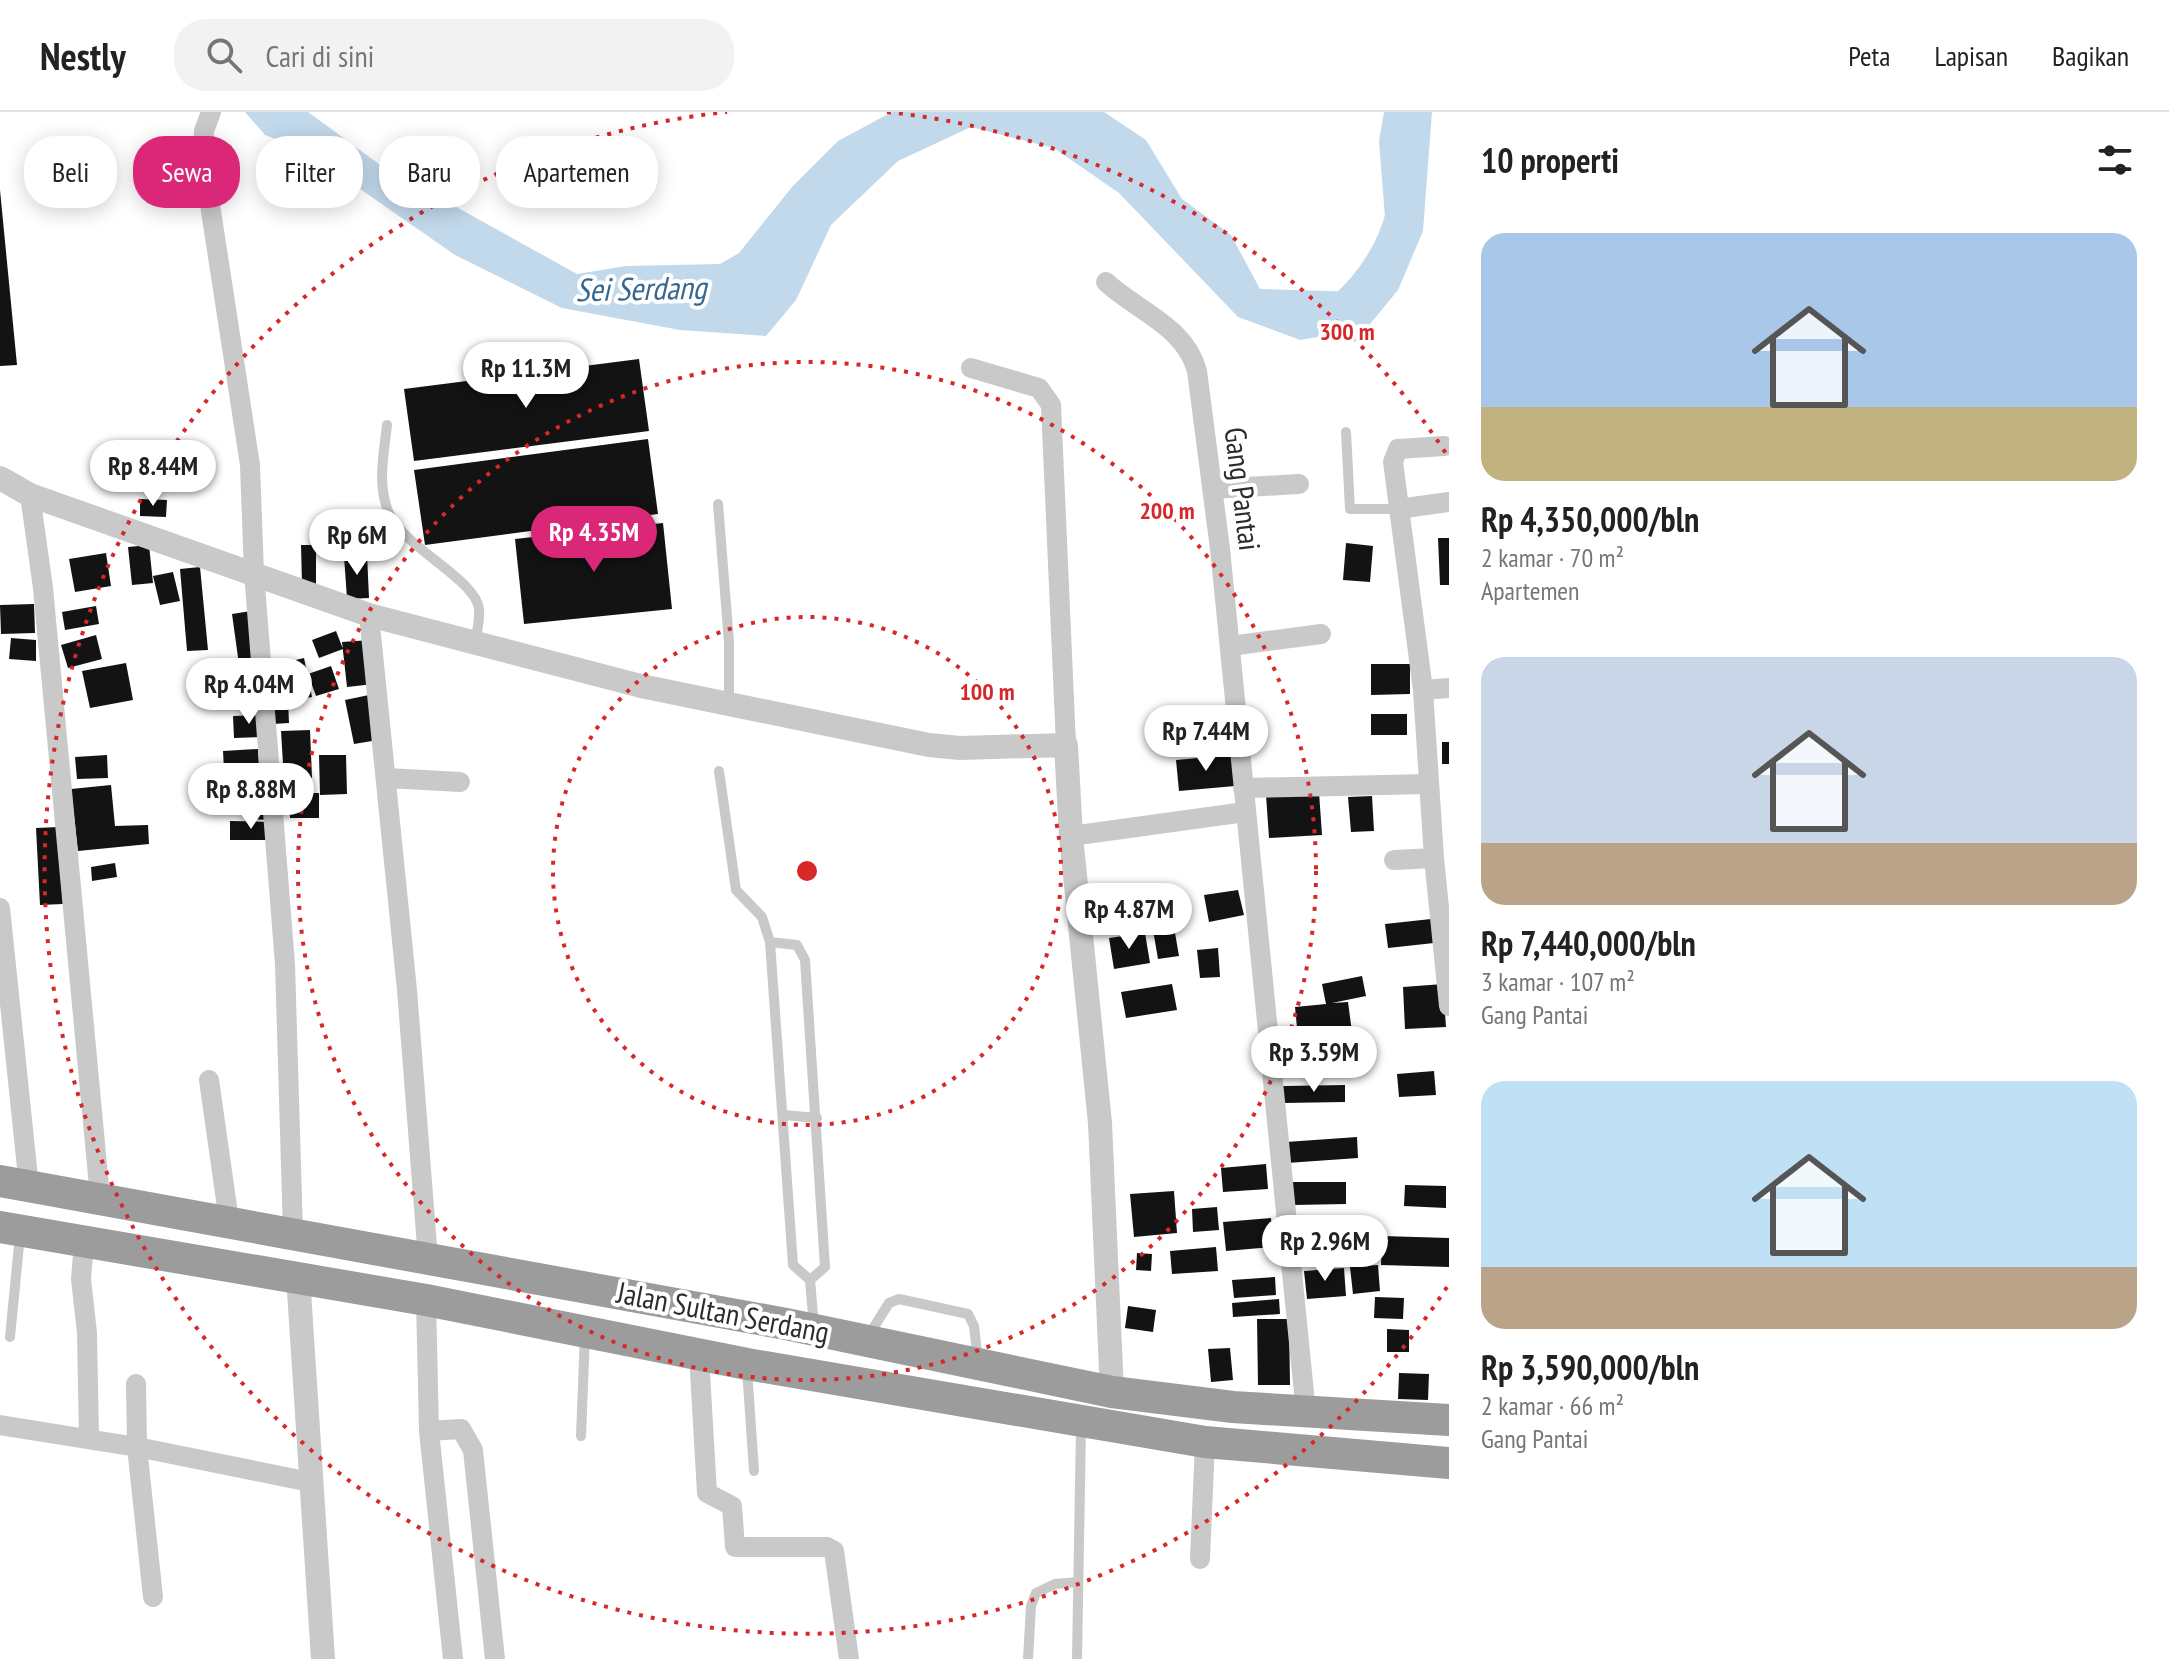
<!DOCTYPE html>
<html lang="id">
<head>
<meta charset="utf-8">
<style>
	:root { --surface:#fff; --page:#f2f2f2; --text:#222; --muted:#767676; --line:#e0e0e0; --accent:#db2777 }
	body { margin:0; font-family:"PT Sans Narrow",sans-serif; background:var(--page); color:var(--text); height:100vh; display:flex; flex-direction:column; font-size:30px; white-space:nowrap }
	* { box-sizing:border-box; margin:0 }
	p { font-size:26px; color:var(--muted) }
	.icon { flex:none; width:44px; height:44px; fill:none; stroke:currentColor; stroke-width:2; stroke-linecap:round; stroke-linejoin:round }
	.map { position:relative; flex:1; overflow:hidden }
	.details { display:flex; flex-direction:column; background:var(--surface); width:720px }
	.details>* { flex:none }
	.hud { position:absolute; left:24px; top:24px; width:760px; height:72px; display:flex; gap:16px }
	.price { position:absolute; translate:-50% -68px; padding:0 18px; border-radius:28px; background:#fff; color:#222; font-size:26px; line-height:52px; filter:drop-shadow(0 2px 4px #0008) }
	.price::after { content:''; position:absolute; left:50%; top:48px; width:24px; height:18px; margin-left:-12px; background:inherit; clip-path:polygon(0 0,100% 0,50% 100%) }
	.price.current { background:var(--accent); color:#fff }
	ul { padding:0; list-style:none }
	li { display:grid; align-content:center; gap:16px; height:424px; padding:0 32px }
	li span { display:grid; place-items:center; height:248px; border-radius:24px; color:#555 }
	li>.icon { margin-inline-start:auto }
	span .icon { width:144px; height:144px; fill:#fffc; stroke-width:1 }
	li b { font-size:34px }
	h2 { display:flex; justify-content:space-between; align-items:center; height:96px; padding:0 32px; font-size:34px }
	.pill { padding:0 28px; border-radius:32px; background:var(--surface); box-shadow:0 4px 20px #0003; font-size:28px; line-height:72px }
	.pill.current { background:var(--accent); color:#fff }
	header { display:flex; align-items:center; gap:48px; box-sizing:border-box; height:112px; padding:0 40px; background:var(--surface); border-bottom:2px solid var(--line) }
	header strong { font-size:38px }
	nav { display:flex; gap:44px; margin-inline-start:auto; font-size:28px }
	.search { width:560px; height:72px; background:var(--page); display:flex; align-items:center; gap:20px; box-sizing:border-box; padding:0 28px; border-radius:32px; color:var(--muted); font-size:30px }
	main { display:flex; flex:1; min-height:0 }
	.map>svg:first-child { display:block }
</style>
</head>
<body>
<header>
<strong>Nestly</strong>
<div class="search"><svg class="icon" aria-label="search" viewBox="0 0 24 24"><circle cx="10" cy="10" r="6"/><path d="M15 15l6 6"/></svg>Cari di sini</div>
<nav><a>Peta</a><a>Lapisan</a><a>Bagikan</a></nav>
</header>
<main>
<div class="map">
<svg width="1449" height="1547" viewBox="0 0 1449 1547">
	<rect width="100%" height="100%" fill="#fff"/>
	<path fill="#c2d9ec" d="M245 0H308L379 52 577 162 626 154 720 152 739 141 792 75 838 29 892 0H1104L1146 28 1182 87 1231 123 1260 177 1359 180 1388 143 1379 29 1384 0H1432L1423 119 1398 178 1366 217 1300 228 1238 205 1119 81 1054 36 971 15 898 49 831 113 796 188 766 224 680 218 562 196 455 143 304 38 265 23Z"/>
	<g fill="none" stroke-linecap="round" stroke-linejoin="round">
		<path stroke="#c2d9ec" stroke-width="30" d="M1344 194C1371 170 1393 136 1401 101"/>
	</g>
	<path fill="#131313" d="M0 78 17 253 0 254Z
		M639 247 649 319 414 349 404 277Z
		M648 327 658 402 425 433 414 358Z
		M140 387 167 388 166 405 140 404Z
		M663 411 672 497 524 512 515 427Z
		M1438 426H1449V473H1440Z
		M1346 431 1373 434 1370 470 1343 468Z
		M149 433 153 471 132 473 128 435Z
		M301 433H316V473H302Z
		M106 441 111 474 75 480 69 447Z
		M367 442 369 486 347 487 344 444Z
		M200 455 208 538 187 539 180 457Z
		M173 460 180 489 160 493 153 464Z
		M34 492 35 521 1 522 0 493Z
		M96 494 99 512 65 518 62 500Z
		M251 499 261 564 241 567 232 502Z
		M336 519 343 537 319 546 312 528Z
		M96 523 102 547 68 556 61 533Z
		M11 526 36 528V549L9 547Z
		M370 528 374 572 347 575 342 530Z
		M304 546 312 585 291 589 283 551Z
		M126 551 133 588 90 596 82 559Z
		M1371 552H1410V582L1371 583Z
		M331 554 339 577 316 584 308 562Z
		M369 583 378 628 354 632 345 588Z
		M288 589 289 611 273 612 272 590Z
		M1371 602H1407V623H1371Z
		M264 603 265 625 234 626 233 604Z
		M310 618 312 666 284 668 281 619Z
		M1442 630H1449V652H1442Z
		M258 637 259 655 224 657 223 639Z
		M107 643 108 666 77 667 75 645Z
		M319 643H346L347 682 320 683Z
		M1233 643 1235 674 1179 679 1176 648Z
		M225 665H267V683H225Z
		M111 673 115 714 148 713 149 732 78 739 71 677Z
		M1319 680 1322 723 1269 726 1266 683Z
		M290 681H319V706H290Z
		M1372 684 1374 719 1351 720 1348 685Z
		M251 685 269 686 268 708 250 707Z
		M230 709 272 710V728H230Z
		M59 715 63 792 40 793 36 716Z
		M115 751 117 765 92 769 91 755Z
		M1238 778 1244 803 1209 810 1204 783Z
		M1134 782 1136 808 1111 810 1109 784Z
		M1431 807 1434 831 1388 836 1385 812Z
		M1174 815 1179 844 1158 847 1153 818Z
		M1145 821 1150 851 1114 857 1109 826Z
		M1218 836 1220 865 1200 866 1197 838Z
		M1362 864 1366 884 1332 891 1348 890 1352 920 1298 926 1295 895 1326 892 1322 872Z
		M1172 872 1177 898 1126 906 1121 880Z
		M1443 872 1446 915 1405 917 1403 875Z
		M1434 959 1436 983 1399 985 1397 962Z
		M1345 973V990L1283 991V974Z
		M1357 1025 1358 1046 1287 1051 1286 1030Z
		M1266 1052 1268 1077 1223 1080 1221 1056Z
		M1293 1070H1346V1092L1293 1093Z
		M1405 1073 1446 1074V1096L1404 1094Z
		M1174 1079 1177 1121 1134 1125 1130 1082Z
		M1217 1095 1219 1118 1193 1120 1192 1097Z
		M1271 1106 1273 1135 1226 1139 1223 1110Z
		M1347 1120 1348 1142 1297 1147 1295 1125Z
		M1382 1124 1449 1126V1155L1381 1153Z
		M1216 1135 1218 1159 1172 1162 1170 1139Z
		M1137 1141 1152 1142 1151 1159 1136 1158Z
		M1378 1153 1380 1179 1353 1182 1350 1155Z
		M1344 1156 1346 1184 1307 1187 1304 1159Z
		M1275 1165 1276 1183 1234 1186 1232 1168Z
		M1375 1185 1404 1186 1403 1207 1374 1206Z
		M1279 1187 1280 1202 1233 1205 1232 1191Z
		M1128 1194 1156 1198 1153 1220 1125 1216Z
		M1257 1207H1289L1290 1273H1258Z
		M1387 1217 1409 1218V1240H1387Z
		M1230 1236 1233 1268 1211 1270 1208 1237Z
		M1399 1261 1429 1262 1428 1288 1398 1287Z"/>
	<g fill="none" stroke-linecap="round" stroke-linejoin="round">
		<path stroke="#c9c9c9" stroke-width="10" d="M387 313C384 341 377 371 388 399 402 435 476 467 479 497 480 507 477 518 476 528
			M1346 320 1350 397H1398
			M718 392 729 530V591
			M719 659 736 778 762 805 770 830 793 1153 810 1168 814 1215
			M770 830 797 833 805 848 825 1155 810 1168
			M784 1003 817 1006
			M869 1223 889 1191 899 1187 968 1202 974 1214 978 1249
			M10 1225 20 1123
			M747 1257 754 1359
			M581 1324 585 1222
			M1028 1547 1031 1494 1036 1481 1055 1472 1078 1470
			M1077 1547 1081 1315"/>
		<path stroke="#c9c9c9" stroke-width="20" d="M211 0 204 19 203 47 250 353 254 461 285 852 293 1121
			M1106 170C1137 199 1185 214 1197 259L1220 437 1306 1301
			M971 256 1039 276 1051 293 1066 633
			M1444 334 1398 337 1393 350 1423 578 1434 746 1449 894
			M1212 377 1299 372
			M30 383 43 476 100 1085
			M1398 397 1449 390
			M369 503 407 878 428 1147
			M1230 534 1321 522
			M1423 578 1449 576
			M387 666 460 670
			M1243 676 1429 672
			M1071 724 1245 700
			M1394 748 1434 746
			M0 796 29 1075
			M209 968 229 1109
			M84 1130 81 1167 87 1221 89 1326
			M426 1188 429 1319 453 1547
			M699 1243 707 1381 732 1394 735 1435H827L834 1439 849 1547
			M136 1272 137 1335 153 1485
			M0 1313 137 1335 310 1370
			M429 1319 461 1317 473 1338 495 1547
			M1200 1447 1205 1330"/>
		<path stroke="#c9c9c9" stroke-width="24" d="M0 366 30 383 369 503 641 574 929 633 960 636 1066 633 1071 724 1100 1011 1112 1280
			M298 1164 323 1547"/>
		<path stroke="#9c9c9c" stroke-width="32" d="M0 1069 786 1212 1112 1280 1233 1295 1449 1308
			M0 1115 426 1188 747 1252 1205 1330 1449 1351"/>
	</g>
	<g fill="none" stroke="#d62828" stroke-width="4" stroke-dasharray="4 8">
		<circle cx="807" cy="759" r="254"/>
		<circle cx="807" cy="759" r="509"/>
		<path d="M1447 1175A763 763 0 1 1 727 0M887 0A763 763 0 0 1 1447 343"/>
	</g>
	<g text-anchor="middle" stroke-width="8" stroke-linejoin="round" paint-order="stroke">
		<g font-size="30" fill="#2c2c2c" stroke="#fff">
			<text transform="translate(1242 377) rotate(83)" y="10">Gang Pantai</text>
			<text transform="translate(723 1201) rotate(11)" y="10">Jalan Sultan Serdang</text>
		</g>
		<g font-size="32" font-style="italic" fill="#366791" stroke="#fff">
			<text transform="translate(641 177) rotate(-1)" y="11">Sei Serdang</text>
		</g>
	</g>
	<circle cx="807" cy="759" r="12" fill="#d62828" stroke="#fff" stroke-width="4"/>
	<g font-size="24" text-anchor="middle" font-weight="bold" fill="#d62828" stroke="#fff" stroke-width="8" stroke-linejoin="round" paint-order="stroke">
		<text x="1347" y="228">300 m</text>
		<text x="1167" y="407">200 m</text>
		<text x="987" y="588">100 m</text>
	</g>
</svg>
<b class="price" style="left:526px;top:298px">Rp 11.3M</b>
<b class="price" style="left:153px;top:396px">Rp 8.44M</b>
<b class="price current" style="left:594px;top:462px">Rp 4.35M</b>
<b class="price" style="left:357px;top:465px">Rp 6M</b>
<b class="price" style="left:249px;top:614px">Rp 4.04M</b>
<b class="price" style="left:1206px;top:661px">Rp 7.44M</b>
<b class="price" style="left:251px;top:719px">Rp 8.88M</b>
<b class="price" style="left:1129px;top:839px">Rp 4.87M</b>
<b class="price" style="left:1314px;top:982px">Rp 3.59M</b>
<b class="price" style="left:1325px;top:1171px">Rp 2.96M</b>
<div class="hud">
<a class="pill">Beli</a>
<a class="pill current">Sewa</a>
<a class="pill">Filter</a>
<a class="pill">Baru</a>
<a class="pill">Apartemen</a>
</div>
</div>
<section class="details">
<h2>10 properti<svg class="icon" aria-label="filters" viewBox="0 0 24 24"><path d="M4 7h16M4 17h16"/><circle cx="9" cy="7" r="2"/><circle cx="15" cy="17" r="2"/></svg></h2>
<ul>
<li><span style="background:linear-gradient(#a9c7e8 70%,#c2b280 0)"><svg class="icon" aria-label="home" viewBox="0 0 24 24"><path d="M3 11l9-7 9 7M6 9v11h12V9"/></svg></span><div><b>Rp 4,350,000/bln</b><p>2 kamar · 70 m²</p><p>Apartemen</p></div></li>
<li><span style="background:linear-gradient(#c9d6e8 75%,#b9a48a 0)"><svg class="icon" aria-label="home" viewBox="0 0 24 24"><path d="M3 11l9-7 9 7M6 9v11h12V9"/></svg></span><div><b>Rp 7,440,000/bln</b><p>3 kamar · 107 m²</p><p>Gang Pantai</p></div></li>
<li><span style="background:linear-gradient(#bfe0f5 75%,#b9a48a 0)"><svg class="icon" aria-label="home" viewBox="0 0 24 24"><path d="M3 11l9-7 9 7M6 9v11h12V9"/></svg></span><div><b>Rp 3,590,000/bln</b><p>2 kamar · 66 m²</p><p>Gang Pantai</p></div></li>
</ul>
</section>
</main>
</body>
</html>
